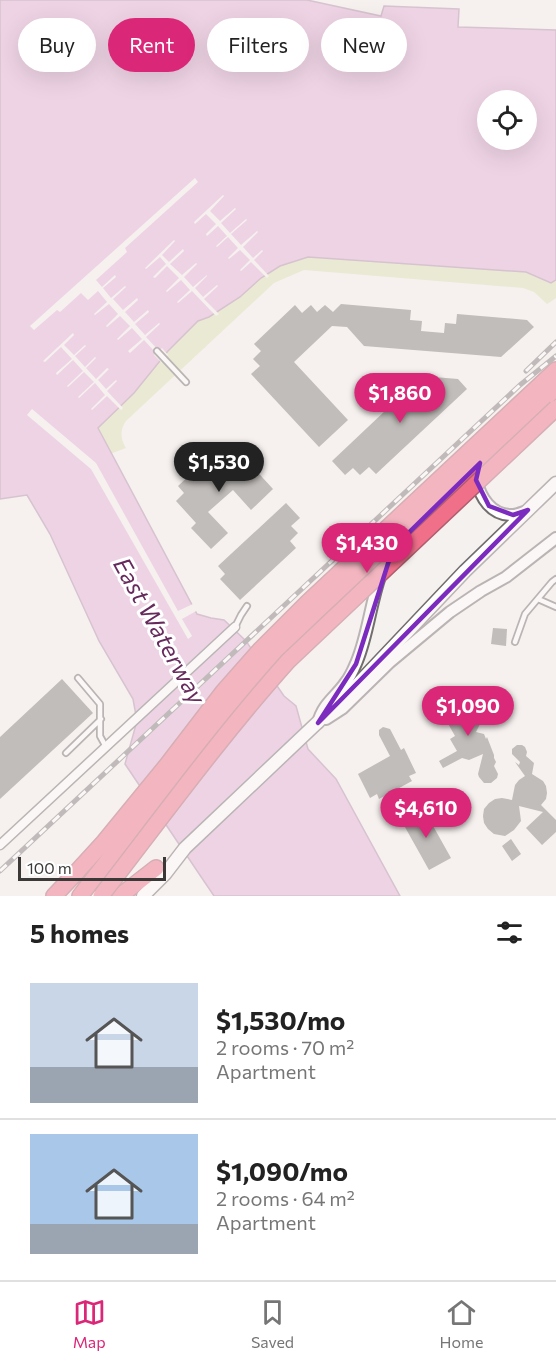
<!DOCTYPE html>
<html lang="en">
<head>
<meta charset="utf-8">
<style>
	:root { --surface:#fff; --page:#f6f6f6; --text:#222; --muted:#767676; --line:#e0e0e0; --accent:#db2777 }
	body { margin:0; font-family:Commissioner,sans-serif; background:var(--page); color:var(--text); height:100vh; display:flex; flex-direction:column; font-size:22px; white-space:nowrap }
	* { box-sizing:border-box; margin:0 }
	p { font-size:20px; color:var(--muted) }
	.icon { flex:none; width:33px; height:33px; fill:none; stroke:currentColor; stroke-width:2; stroke-linecap:round; stroke-linejoin:round }
	.map { position:relative; height:896px; overflow:hidden }
	.side { display:flex; flex-direction:column; background:var(--surface); flex:1 }
	.side>* { flex:none }
	.top-card { position:absolute; left:18px; top:18px; width:520px; height:54px; display:flex; gap:12px }
	.tools { position:absolute; left:477px; top:90px; display:grid; gap:12px }
	.tools a { display:grid; place-items:center; width:60px; height:60px; border-radius:50%; background:var(--surface); box-shadow:0 6px 24px #0002; font-size:30px }
	.scale { position:absolute; left:18px; bottom:15px; width:148px; box-sizing:border-box; padding-left:6px; border:3px solid #3a3938; border-top:0; font-size:16px; line-height:21px; white-space:nowrap; color:#3a3938; -webkit-text-stroke:4px #fff; paint-order:stroke }
	.price { position:absolute; translate:-50% -51px; padding:0 14px; border-radius:21px; background:var(--accent); color:#fff; font-size:20px; line-height:39px; filter:drop-shadow(0 2px 3px #0008) }
	.price::after { content:''; position:absolute; left:50%; top:36px; width:18px; height:14px; margin-left:-9px; background:inherit; clip-path:polygon(0 0,100% 0,50% 100%) }
	.price.on { background:#222; color:#fff }
	ul { padding:0; list-style:none }
	li { display:flex; align-items:center; gap:18px; height:150px; padding:0 30px }
	li+li { border-top:2px solid var(--line) }
	li span { display:grid; place-items:center; flex:none; width:168px; height:120px; border-radius:0px; color:#555 }
	li>.icon { margin-inline-start:auto }
	span .icon { width:72px; height:72px; fill:#fffc; stroke-width:1 }
	li b { font-size:26px }
	h2 { display:flex; justify-content:space-between; align-items:center; height:72px; padding:0 30px; font-size:26px }
	.pill { padding:0 21px; border-radius:27px; background:var(--surface); box-shadow:0 6px 24px #0002; font-size:21px; line-height:54px }
	.pill.on { background:var(--accent); color:#fff }
	.menu { display:flex; justify-content:space-around; align-items:center; height:84px; border-top:2px solid var(--line); background:var(--surface); font-size:16px; color:var(--muted) }
	.menu a { display:grid; justify-items:center; gap:3px }
	.menu .on { color:var(--accent) }
	.map>svg:first-child { display:block }
</style>
</head>
<body>
<div class="map">
<svg width="556" height="896" viewBox="0 0 556 896">
	<rect width="100%" height="100%" fill="#f5f1ef"/>
	<path fill="#dbe2b4" d="M309 257 526 272 551 282 556 280V298L547 304 534 292 523 288 304 270 274 283 126 421C120 430 120 438 126 448L110 454 97 428 134 393 168 351 198 321 209 317 240 297 261 278 280 266Z"/>
	<path fill="#e4b0d8" stroke="#b18ca8" stroke-width="1.5" fill-rule="evenodd" d="M0 0H307L381 16 384 6 459 9 458 27 556 30V280L551 283 526 272 308 257 280 266 261 278 240 297 209 317 198 321 168 351 134 393 98 428 197 614 211 618 224 620 246 641 284 696 296 706 308 749 336 779 400 896H214L125 764 137 721 133 699 99 641 50 534 27 495 0 499ZM488 100H526V140H488Z"/>
	<path fill="#f5f1ef" d="M195 178 198 182 125 248 127 252 96 280 102 287 115 275 116 277 103 288 111 298 125 286 126 287 113 299 123 310 137 298 138 300 125 312 134 322 148 310 149 312 135 324 145 335 159 323 160 324 146 337 159 351 162 348 168 355 162 363 154 355 156 353 144 340 130 353 128 351 142 339 132 328 118 340 117 339 130 326 120 316 107 327 106 326 118 314 109 304 95 315 94 314 107 302 98 291 88 300 81 293 60 312 57 310 34 330 30 326Z
		M223 195 224 196 210 211 220 221 235 208 236 209 221 223 230 233 246 219 247 220 231 234 241 245 257 231 258 232 243 247 253 258 262 250 263 251 254 260 269 276 267 278 251 262 241 271 240 270 250 260 240 250 229 259 228 258 238 248 228 237 217 247 216 246 227 236 218 226 207 236 206 234 216 224 206 214 195 224 194 222Z
		M174 240 175 241 162 255 169 262 183 249 184 251 170 264 182 275 196 263 197 264 184 277 193 287 207 275V276L195 288 203 297 217 285 218 286 204 299 219 314 216 316 192 291 178 303 177 302 190 290 181 280 167 292 166 291 179 278 167 266 155 278 153 277 166 264 160 257 146 269 145 268Z
		M73 333 74 335 64 345 74 355 85 345 86 346 75 356 85 367 95 357 96 358 86 368 96 379 107 368 109 369 98 380 106 389 116 380 117 381 107 391 123 408 121 410 107 396 92 410 91 409 105 395 95 383 79 398 78 397 94 382 84 372 68 387 67 386 83 371 73 360 57 375 56 373 72 359 61 347 45 362 43 361Z
		M32 409 96 463 178 611 195 603 198 610 182 619 192 636 188 639 91 469 27 415Z"/>
	<path fill="#807e7b" d="M341 304 411 310 410 320 422 321 421 331 444 333 445 323 456 324 457 314 527 320 534 327 501 357 364 346 347 327 332 326 294 362 348 420 319 447 251 374 260 366 253 359 261 351 254 344 295 305 302 313 311 305 317 312 325 305 333 312Z
		M422 376 458 379 467 389 376 474 369 467 360 475 353 468 345 475 332 461Z
		M241 454 273 489 251 510 233 490 208 512 228 533 211 549 191 528 196 523 176 501 184 493 178 486 211 455 217 463 225 455 232 462Z
		M286 503 300 518 291 526 298 533 290 541 296 548 240 600 220 579 225 574 218 566Z
		M493 628 507 629 506 646 491 644Z
		M62 679 93 713 0 799V737Z
		M463 690 472 707 478 723 480 724 476 732 484 734 486 739 487 737 494 755V758L496 762 494 766 498 774 497 778 491 783H484L479 777 478 774 483 754 469 760 462 758 443 768 439 761 457 751 450 739 455 736 446 720 449 714 442 701Z
		M383 727 390 729 401 750 404 748 416 773 409 776 412 781 379 799 377 794 370 798 358 774 390 756 379 735V730Z
		M517 745H522L525 747 527 752 526 756 534 763 532 774 543 781 546 786 547 793 546 799 541 805 556 820V832L542 845 526 828 543 812 519 806 521 821 514 830 505 836 494 834 488 829 484 823 483 816 484 809 489 803 495 799 502 798 512 800 515 785 519 780 525 776 515 762 519 765 520 762 512 754V749Z
		M423 808 451 858 429 870 401 820Z
		M511 839 521 854 512 861 502 846Z"/>
	<g fill="none" stroke-linecap="round" stroke-linejoin="round">
		<g stroke="#726e6d" stroke-width="8">
			<path id="service" d="M157 351 186 382
				M538 599 556 607
				M235 627 241 615 247 606
				M515 642 525 614 552 582 556 579
				M78 678 100 704V736L106 747
				M66 753 101 719"/>
		</g>
		<g stroke="#726e6d" stroke-width="11">
			<path id="minor" d="M0 845 235 627"/>
		</g>
		<g stroke="#726e6d" stroke-width="14">
			<path id="tertiary" d="M476 479C480 497 491 516 513 515 517 515 523 512 527 511
				M326 719 343 708 390 662 450 612 481 591 506 577 556 538
				M318 723C323 703 336 697 346 682 351 676 354 668 357 661 373 622 371 574 400 540"/>
		</g>
		<g stroke="#726e6d" stroke-width="15">
			<path id="secondary" d="M143 896 165 874 185 848 356 686 465 571 556 483"/>
		</g>
		<g stroke="#b05d6d" stroke-width="18">
			<path id="motorway" d="M54 896 73 876 104 842 167 765 223 692 261 649 307 603 556 370
				M80 896 211 729 266 662 315 613 556 388
				M120 896 156 868"/>
		</g>
		<use href="#service" stroke="#fff" stroke-width="4.5"/>
		<use href="#minor" stroke="#fff" stroke-width="8"/>
		<use href="#tertiary" stroke="#fff" stroke-width="10"/>
		<use href="#secondary" stroke="#fff" stroke-width="12"/>
		<use href="#motorway" stroke="#f0708a" stroke-width="15"/>
		<g stroke="#7e7b7a" stroke-width="5">
			<path id="rail" d="M526 371 556 342
				M0 871 520 385 556 356"/>
		</g>
		<use href="#rail" stroke="#fff" stroke-width="3" stroke-dasharray="9" stroke-linecap="butt"/>
		<g stroke="#b05d6d" stroke-width="18" stroke-linecap="butt">
			<path id="motorway-bridge" d="M101 896C162 817 221 736 288 661L556 408"/>
		</g>
		<use href="#motorway-bridge" stroke="#f0708a" stroke-width="15"/>
	</g>
	<path d="M0 0H556V896H0ZM480 463 476 480 489 506 513 515 528 510 318 723 356 664 393 548Z" fill="#f5f1ef" fill-opacity=".55" fill-rule="evenodd"/>
	<path fill="none" stroke="#7b2cbf" stroke-width="4.5" stroke-linejoin="round" d="M480 463 476 480 489 506 513 515 528 510 318 723 356 664 393 548Z"/>
	<g text-anchor="middle" stroke-width="6" stroke-linejoin="round" paint-order="stroke">
		<g font-size="24" font-style="italic" fill="#672a5d" stroke="#fff">
			<text transform="translate(159 631) rotate(61)" y="8">East Waterway</text>
		</g>
	</g>
</svg>
<div class="tools">
<a><svg class="icon" aria-label="locate" viewBox="0 0 24 24"><circle cx="12" cy="12" r="6"/><path d="M12 2v4M12 18v4M2 12h4M18 12h4"/></svg></a>
</div>
<div class="scale">100 m</div>
<b class="price" style="left:400px;top:424px">$1,860</b>
<b class="price on" style="left:219px;top:493px">$1,530</b>
<b class="price" style="left:367px;top:574px">$1,430</b>
<b class="price" style="left:468px;top:737px">$1,090</b>
<b class="price" style="left:426px;top:839px">$4,610</b>
<div class="top-card">
<a class="pill">Buy</a>
<a class="pill on">Rent</a>
<a class="pill">Filters</a>
<a class="pill">New</a>
</div>
</div>
<section class="side">
<h2>5 homes<svg class="icon" aria-label="filters" viewBox="0 0 24 24"><path d="M4 7h16M4 17h16"/><circle cx="9" cy="7" r="2"/><circle cx="15" cy="17" r="2"/></svg></h2>
<ul>
<li><span style="background:linear-gradient(#c9d6e8 70%,#9aa5b1 0)"><svg class="icon" aria-label="home" viewBox="0 0 24 24"><path d="M3 11l9-7 9 7M6 9v11h12V9"/></svg></span><div><b>$1,530/mo</b><p>2 rooms · 70 m²</p><p>Apartment</p></div></li>
<li><span style="background:linear-gradient(#a9c7e8 75%,#9aa5b1 0)"><svg class="icon" aria-label="home" viewBox="0 0 24 24"><path d="M3 11l9-7 9 7M6 9v11h12V9"/></svg></span><div><b>$1,090/mo</b><p>2 rooms · 64 m²</p><p>Apartment</p></div></li>
</ul>
</section>
<nav class="menu">
<a class="on"><svg class="icon" aria-label="map" viewBox="0 0 24 24"><path d="M3 6l6-2 6 2 6-2v14l-6 2-6-2-6 2zM9 4v14M15 6v14"/></svg>Map</a>
<a><svg class="icon" aria-label="saved" viewBox="0 0 24 24"><path d="M7 4h10v16l-5-4-5 4z"/></svg>Saved</a>
<a><svg class="icon" aria-label="home" viewBox="0 0 24 24"><path d="M3 11l9-7 9 7M6 9v11h12V9"/></svg>Home</a>
</nav>
</body>
</html>
